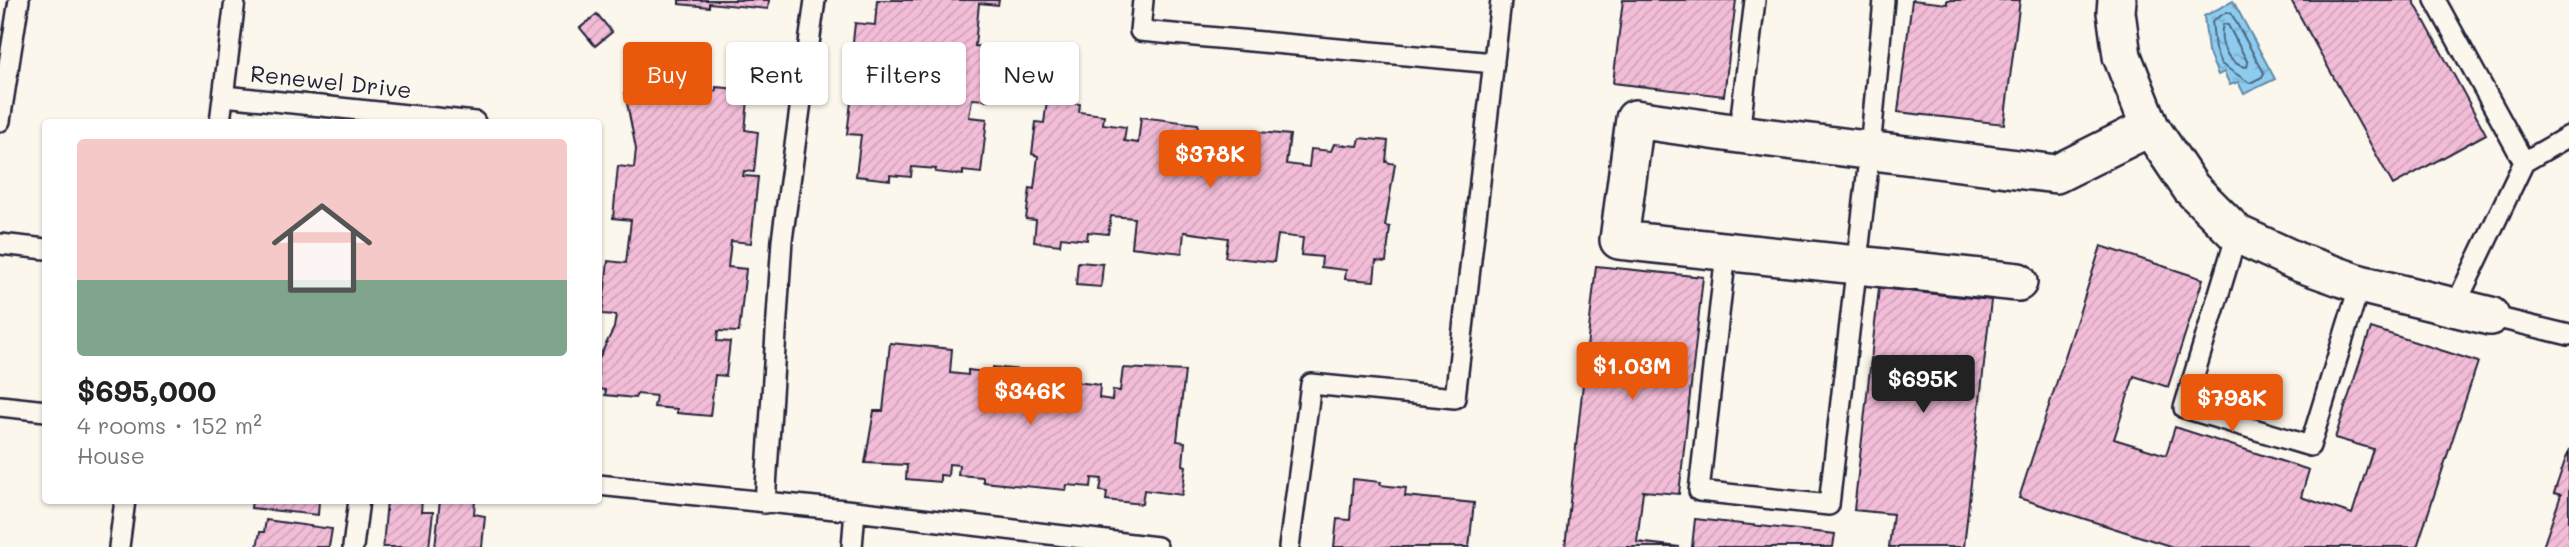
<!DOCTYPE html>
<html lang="en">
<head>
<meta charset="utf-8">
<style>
	:root { --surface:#fff; --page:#f2f2f2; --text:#222; --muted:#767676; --line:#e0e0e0; --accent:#ea580c }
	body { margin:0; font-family:Mali,sans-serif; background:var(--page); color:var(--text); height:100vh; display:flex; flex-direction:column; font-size:26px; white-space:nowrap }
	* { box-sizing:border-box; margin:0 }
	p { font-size:23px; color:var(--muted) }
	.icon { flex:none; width:38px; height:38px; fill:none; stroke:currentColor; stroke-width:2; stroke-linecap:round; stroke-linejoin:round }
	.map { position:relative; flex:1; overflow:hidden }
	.drawer { position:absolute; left:42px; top:119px; width:560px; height:385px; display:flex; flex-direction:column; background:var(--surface); border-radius:7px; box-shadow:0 2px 5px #0004 }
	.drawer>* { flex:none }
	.hud { position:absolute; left:623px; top:42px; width:665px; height:63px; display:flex; gap:14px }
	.price { position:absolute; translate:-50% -60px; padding:0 16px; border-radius:7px; background:var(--accent); color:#fff; font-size:23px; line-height:46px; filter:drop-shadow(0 2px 4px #0008) }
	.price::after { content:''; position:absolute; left:50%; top:42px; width:21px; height:16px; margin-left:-10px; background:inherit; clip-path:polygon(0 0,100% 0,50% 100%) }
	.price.on { background:#222; color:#fff }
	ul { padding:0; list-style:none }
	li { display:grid; align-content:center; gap:14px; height:371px; padding:0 35px }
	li+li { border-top:2px solid var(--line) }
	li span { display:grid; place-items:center; height:217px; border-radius:7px; color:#555 }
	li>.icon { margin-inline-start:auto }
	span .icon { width:126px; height:126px; fill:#fffc; stroke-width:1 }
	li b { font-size:30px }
	.tag { padding:0 24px; border-radius:7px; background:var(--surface); box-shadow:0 2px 5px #0004; font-size:24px; line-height:63px }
	.tag.on { background:var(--accent); color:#fff }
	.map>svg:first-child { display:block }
</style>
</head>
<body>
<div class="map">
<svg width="2569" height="547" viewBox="0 0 2569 547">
	<defs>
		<pattern id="water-ripples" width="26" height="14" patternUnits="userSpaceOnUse" patternTransform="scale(1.75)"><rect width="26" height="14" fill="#8dccee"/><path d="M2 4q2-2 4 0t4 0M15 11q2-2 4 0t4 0" fill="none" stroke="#79afcd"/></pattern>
		<pattern id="building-hatch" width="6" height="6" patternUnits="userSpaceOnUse" patternTransform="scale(1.75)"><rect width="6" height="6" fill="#f3bdd8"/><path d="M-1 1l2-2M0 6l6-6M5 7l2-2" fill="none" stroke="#d0a2ba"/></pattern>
	</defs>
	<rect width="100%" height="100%" fill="#fbf7ec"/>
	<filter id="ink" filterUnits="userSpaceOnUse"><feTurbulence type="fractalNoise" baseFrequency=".0143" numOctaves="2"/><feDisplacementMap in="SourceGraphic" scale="14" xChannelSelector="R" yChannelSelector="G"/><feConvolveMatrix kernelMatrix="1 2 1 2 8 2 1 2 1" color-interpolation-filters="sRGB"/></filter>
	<g filter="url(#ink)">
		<path fill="url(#water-ripples)" stroke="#6288a6" stroke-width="2" d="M2233 1 2275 79 2244 94 2238 82 2230 85 2224 72 2218 75 2208 51 2204 16Z"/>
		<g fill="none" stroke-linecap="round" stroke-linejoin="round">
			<path stroke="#4d6683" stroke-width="2" d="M2227 12 2231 13 2264 73 2262 77 2250 83 2221 64 2215 49 2212 21Z
				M2223 24 2228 25 2248 63 2247 67C2227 65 2218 42 2223 24Z"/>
		</g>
		<path fill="url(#building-hatch)" stroke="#22223b" stroke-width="2" d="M679 0H769L768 9 709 3V7L679 4Z
			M877 0H999L998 5 979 3 975 46 993 48 988 100 972 99 969 117 987 119 981 173 963 171V175L935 172 936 169 912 167 911 177 890 175V180L856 176 861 135 847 134 852 94 862 95 863 91 848 89 855 23 875 25Z
			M1623 0H1736L1724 96 1613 83Z
			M1912 0 1947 4V0H2020L2004 124 1898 112Z
			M2291 0H2413L2486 134 2393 185Z
			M597 14 612 32 595 46 580 28Z
			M716 87 749 90 745 130 758 132 754 172 744 171 743 176 758 177 751 243 731 241 728 267 746 269 739 332 718 331 717 341 730 342 726 376 715 375 710 416 677 413V409L654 407 656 396 637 394 635 398 605 395 606 390 598 389V360L614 328 616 315 602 314 608 261 626 263 631 220 613 218 618 166 634 168 636 149 625 93 642 95 643 91 694 99 695 89 716 91Z
			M1047 100 1080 104 1079 112 1104 115 1103 124 1126 127 1124 141 1138 143 1141 117 1198 124 1195 145 1235 150 1238 130 1290 135 1286 164 1309 167 1311 149 1331 151 1334 144 1358 146 1360 138 1388 141 1386 162 1395 164 1385 226 1390 227 1386 262 1376 261 1374 281 1345 279 1346 270 1321 267 1322 257 1301 255 1303 238 1278 235 1274 262 1225 257 1228 238 1184 232 1182 253 1131 247 1134 218 1111 216 1108 234 1088 232 1087 240 1061 237 1060 245 1034 242 1036 220 1026 219 1030 188 1034 189 1038 156 1032 154 1036 122 1044 123Z
			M2101 246 2203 279 2168 387 2134 376 2114 439 2166 455 2175 427 2309 470 2301 497 2352 514 2373 449 2335 438 2371 328 2478 362 2417 547H2173L2019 498Z
			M1078 262 1103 264 1101 287 1076 285Z
			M1596 266 1703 277 1679 494 1643 491 1637 542 1680 547H1565Z
			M1879 288 1991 300 1964 547H1889L1893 514 1854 510Z
			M890 343 952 349 950 373 968 375V370L992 373 993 367 1076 376 1075 382 1100 385 1099 398 1112 400 1113 390 1120 391 1123 368 1185 371 1177 441 1185 442 1183 465 1186 466 1182 495 1144 490 1142 504 1106 500 1107 492 1100 491 1102 479 1092 478 1091 487 1067 485 1066 490 983 482V477L958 475 959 465 949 464 948 476 940 475V482L906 479 907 465 865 463 874 411H883Z
			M2569 449V547H2543L2561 495 2554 493Z
			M1353 479 1381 482 1380 485 1406 488 1405 496 1474 503 1469 547H1334L1337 519 1350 520Z
			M252 500H319L318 515 251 508Z
			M387 500H422L421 512H433L429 547H383Z
			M440 500H475L474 514 485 516 482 547H435Z
			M1695 519 1835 534 1833 547H1692Z
			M266 520 332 529 329 547H257L260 532H264Z"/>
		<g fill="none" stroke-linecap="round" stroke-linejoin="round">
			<g stroke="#22223b" stroke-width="24">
				<path id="lane" d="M1143 0 1140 31 1494 63
					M2435 0 2524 162
					M224 96 475 122
					M0 121 19 0
					M220 122 235 0
					M1739 134 1755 0
					M2237 234 2184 408 2310 446 2360 284
					M0 244 46 249
					M1726 253 1699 491 1829 505 1870 150 1884 0
					M2455 306 2524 162 2569 136
					M2490 316 2569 335
					M0 406 46 411
					M598 485 855 511 1157 547
					M765 503 782 240 815 0
					M119 547 125 500
					M353 547 359 500
					M852 547 855 511
					M1289 547 1311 384 1455 398 1501 0"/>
			</g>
			<g stroke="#22223b" stroke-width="42">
				<path id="street" d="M2117 0 2116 12 2122 56 2150 127 2191 188 2237 234 2298 262 2360 284 2490 316
					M2018 282 1619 240 1635 119 1739 134 2056 174 2150 127"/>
			</g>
			<use href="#lane" stroke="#fbf7ec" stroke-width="19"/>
			<use href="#street" stroke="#fbf7ec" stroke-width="37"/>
		</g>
	</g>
	<g text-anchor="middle" stroke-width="6" stroke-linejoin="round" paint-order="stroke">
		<g font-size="23" fill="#22223b" stroke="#fbf7ec">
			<text transform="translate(331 82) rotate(6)" y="8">Renewel Drive</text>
		</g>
	</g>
</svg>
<b class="price" style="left:1210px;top:190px">$378K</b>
<b class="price" style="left:1632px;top:402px">$1.03M</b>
<b class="price on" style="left:1923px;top:415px">$695K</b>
<b class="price" style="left:1030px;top:427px">$346K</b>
<b class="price" style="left:2232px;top:434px">$798K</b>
<div class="hud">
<a class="tag on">Buy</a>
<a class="tag">Rent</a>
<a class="tag">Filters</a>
<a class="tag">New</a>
</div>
<section class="drawer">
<ul>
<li><span style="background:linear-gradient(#f6c9c9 65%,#7fa58c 0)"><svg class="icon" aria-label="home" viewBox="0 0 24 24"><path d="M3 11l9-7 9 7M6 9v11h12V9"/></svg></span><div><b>$695,000</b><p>4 rooms · 152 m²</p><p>House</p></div></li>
</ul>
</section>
</div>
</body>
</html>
